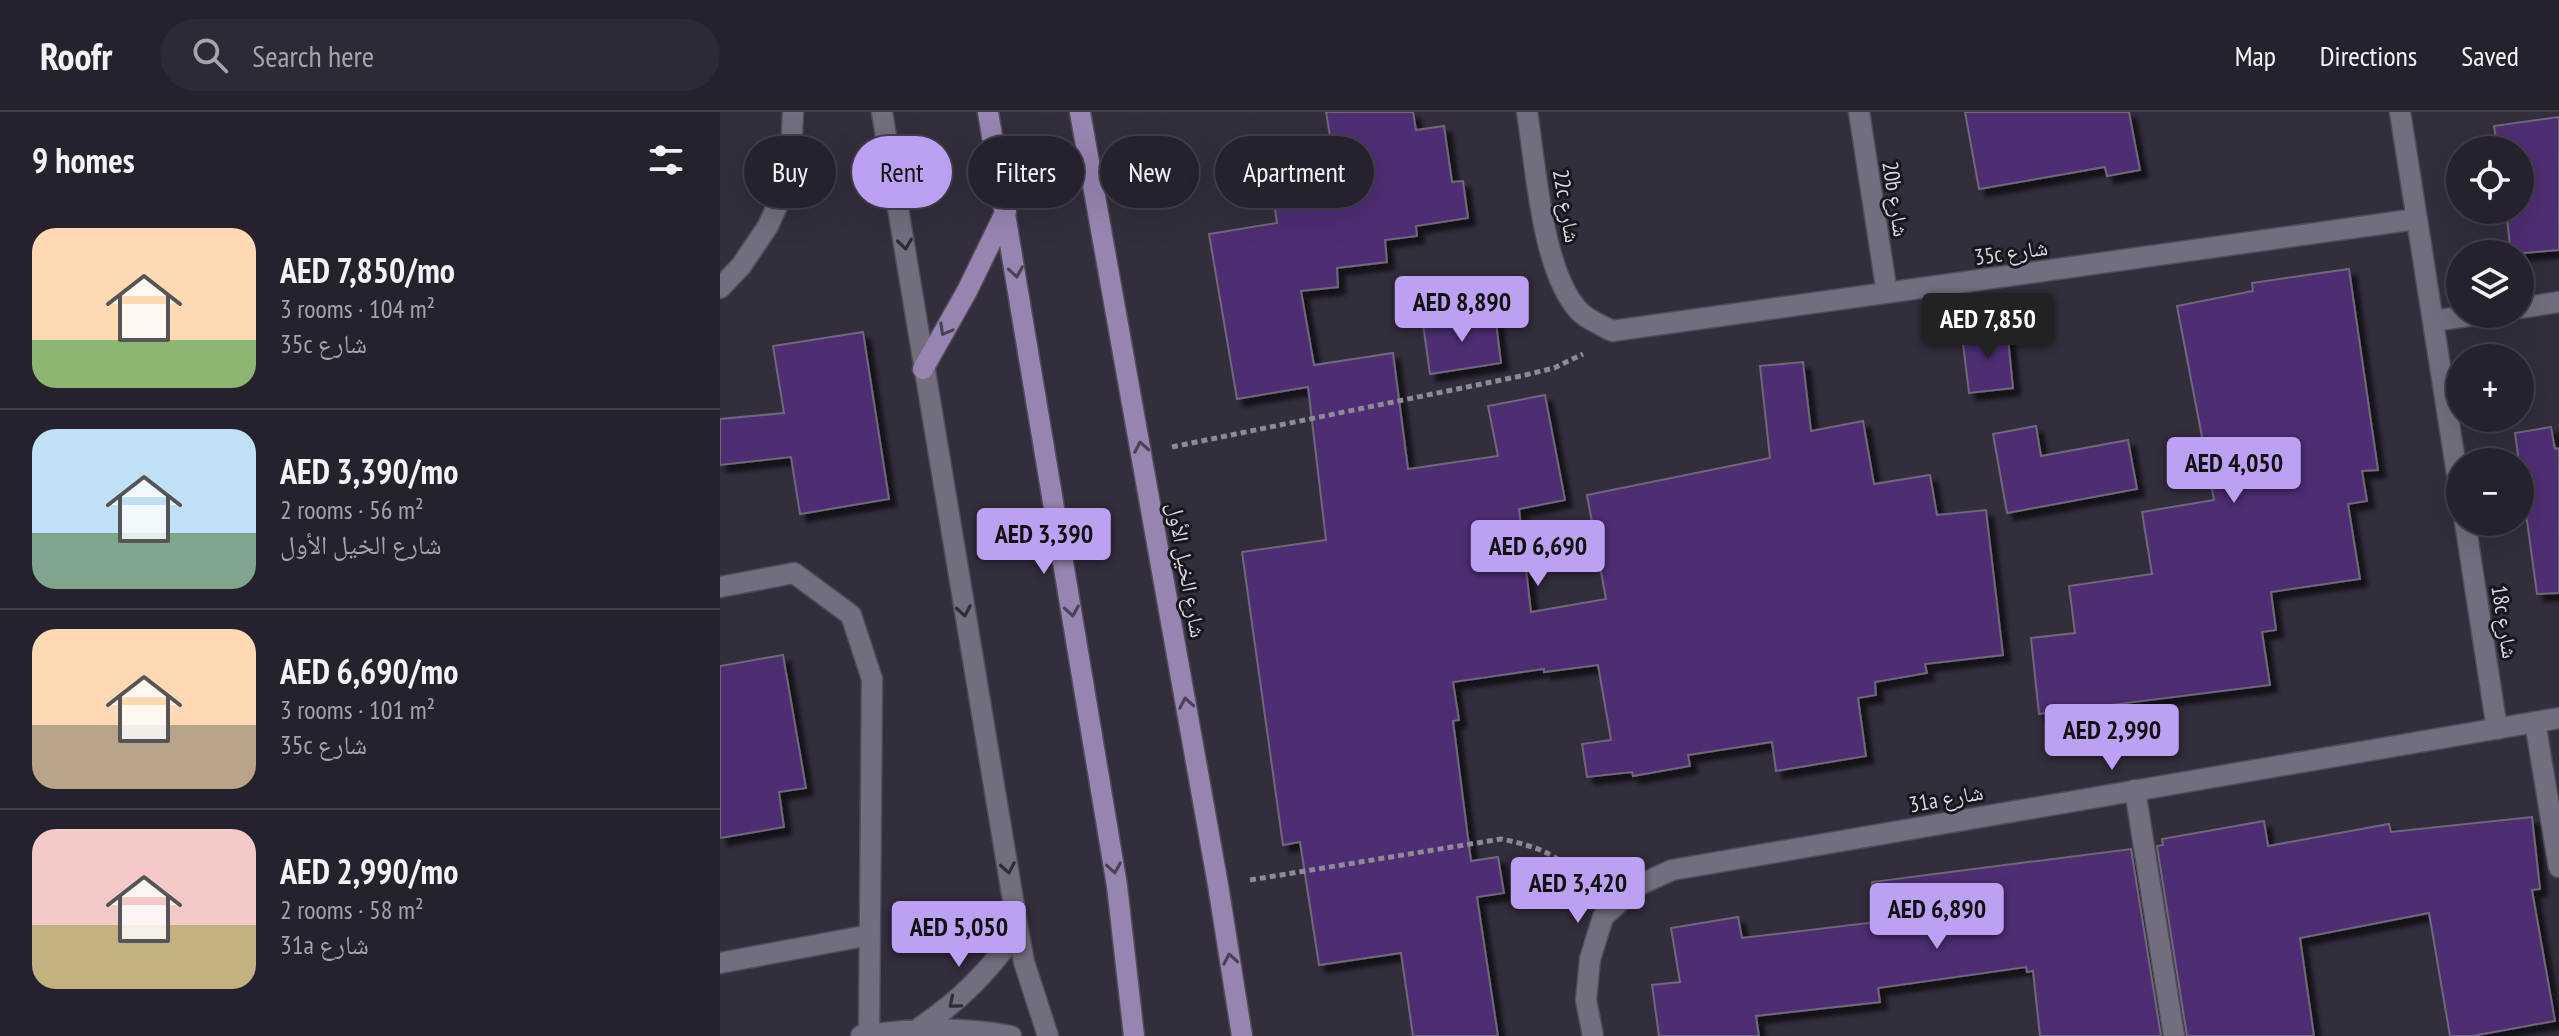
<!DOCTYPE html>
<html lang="en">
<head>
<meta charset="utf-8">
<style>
	:root { --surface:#26222d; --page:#2e2a35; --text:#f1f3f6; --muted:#a4a4aa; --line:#423f49; --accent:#bca0f2 }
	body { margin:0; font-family:"PT Sans Narrow","Noto Naskh Arabic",sans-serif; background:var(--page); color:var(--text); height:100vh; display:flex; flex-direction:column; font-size:30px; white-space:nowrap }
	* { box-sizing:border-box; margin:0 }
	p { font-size:26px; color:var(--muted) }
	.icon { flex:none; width:44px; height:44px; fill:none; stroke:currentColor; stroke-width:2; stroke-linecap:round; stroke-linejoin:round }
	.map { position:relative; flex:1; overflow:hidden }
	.sheet { display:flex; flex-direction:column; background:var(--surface); width:720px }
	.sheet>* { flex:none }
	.guide { position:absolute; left:24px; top:24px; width:760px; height:72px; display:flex; gap:16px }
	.buttons { position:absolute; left:1726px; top:24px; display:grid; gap:16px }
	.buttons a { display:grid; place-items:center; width:88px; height:88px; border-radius:50%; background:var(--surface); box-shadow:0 8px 32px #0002,0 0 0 2px var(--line); font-size:40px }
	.price { position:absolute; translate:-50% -68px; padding:0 18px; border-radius:8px; background:var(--accent); color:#111; font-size:26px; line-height:52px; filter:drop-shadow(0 2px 4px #0008) }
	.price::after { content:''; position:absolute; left:50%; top:48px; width:24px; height:18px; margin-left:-12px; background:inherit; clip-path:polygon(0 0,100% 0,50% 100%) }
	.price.selected { background:#222; color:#fff }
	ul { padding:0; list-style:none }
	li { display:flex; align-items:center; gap:24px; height:200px; padding:0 32px }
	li+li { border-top:2px solid var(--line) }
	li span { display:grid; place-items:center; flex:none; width:224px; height:160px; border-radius:24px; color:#555 }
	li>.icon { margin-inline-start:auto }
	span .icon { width:96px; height:96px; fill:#fffc; stroke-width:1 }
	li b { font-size:34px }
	h2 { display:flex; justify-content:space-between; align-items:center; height:96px; padding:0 32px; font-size:34px }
	.tag { padding:0 28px; border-radius:36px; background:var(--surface); box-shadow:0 8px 32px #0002,0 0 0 2px var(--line); font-size:28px; line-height:72px }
	.tag.selected { background:var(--accent); color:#111 }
	header { display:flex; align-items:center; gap:48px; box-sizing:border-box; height:112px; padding:0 40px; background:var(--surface); border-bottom:2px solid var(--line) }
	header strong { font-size:38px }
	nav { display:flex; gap:44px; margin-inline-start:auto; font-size:28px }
	.search { width:560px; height:72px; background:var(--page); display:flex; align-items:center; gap:20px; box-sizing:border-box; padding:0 28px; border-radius:44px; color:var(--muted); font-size:30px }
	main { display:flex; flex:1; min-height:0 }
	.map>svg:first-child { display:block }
</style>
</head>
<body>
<header>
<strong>Roofr</strong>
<div class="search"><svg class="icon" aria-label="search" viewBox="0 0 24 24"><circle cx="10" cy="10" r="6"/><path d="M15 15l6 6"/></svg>Search here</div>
<nav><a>Map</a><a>Directions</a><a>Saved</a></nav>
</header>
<main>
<section class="sheet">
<h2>9 homes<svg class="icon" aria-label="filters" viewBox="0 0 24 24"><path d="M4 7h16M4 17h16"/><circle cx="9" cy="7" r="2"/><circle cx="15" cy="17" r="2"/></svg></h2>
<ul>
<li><span style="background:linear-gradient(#ffd9b3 70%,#8fb573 0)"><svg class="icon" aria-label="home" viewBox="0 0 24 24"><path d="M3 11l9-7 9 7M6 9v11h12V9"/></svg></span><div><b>AED 7,850/mo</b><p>3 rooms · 104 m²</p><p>35c شارع</p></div></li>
<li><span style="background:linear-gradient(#bfe0f5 65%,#7fa58c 0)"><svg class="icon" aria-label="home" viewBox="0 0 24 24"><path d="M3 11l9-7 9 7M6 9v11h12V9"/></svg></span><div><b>AED 3,390/mo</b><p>2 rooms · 56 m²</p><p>شارع الخيل الأول</p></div></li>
<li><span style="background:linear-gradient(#ffd9b3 60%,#b9a48a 0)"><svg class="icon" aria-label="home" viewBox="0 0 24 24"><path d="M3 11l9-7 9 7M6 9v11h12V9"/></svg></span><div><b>AED 6,690/mo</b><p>3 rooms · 101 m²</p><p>35c شارع</p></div></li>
<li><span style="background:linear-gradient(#f6c9c9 60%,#c2b280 0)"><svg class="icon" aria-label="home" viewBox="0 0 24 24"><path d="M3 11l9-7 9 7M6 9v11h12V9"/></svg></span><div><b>AED 2,990/mo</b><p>2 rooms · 58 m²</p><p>31a شارع</p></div></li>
</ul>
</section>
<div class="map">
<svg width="1839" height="924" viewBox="0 0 1839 924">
	<defs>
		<filter id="shadow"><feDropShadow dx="7" dy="7" stdDeviation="2" flood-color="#0009"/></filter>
	</defs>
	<rect width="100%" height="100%" fill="#332d3c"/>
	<path fill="#4e2d73" stroke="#6e6779" stroke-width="2" filter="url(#shadow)" d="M606 0H693L696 18 724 14 732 70 743 69 748 106 696 114 697 124 665 128 667 150 617 156 618 175 581 179 594 253 673 241 688 357 778 344 768 294 825 283 845 388 799 397 811 500 886 487 867 383 1050 346 1040 254 1083 250 1091 319 1143 309 1154 372 1210 363 1217 403 1266 398 1283 543 1205 552 1207 561 1155 570 1156 583 1138 586 1146 644 1056 659 1052 630 968 643 970 654 913 664 912 660 867 665 862 632 891 628 878 553 824 560V557L733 570 739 608 733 609 751 749 778 745 784 781 757 785 778 924H693L681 841 599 853 580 730 563 733 522 440 606 428 588 275 517 287 489 122 557 111 548 49 586 43 585 34 611 30Z
		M1245 0H1409L1420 58 1387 64 1385 55 1259 77Z
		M1839 5V138L1791 142 1786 98H1800V38H1778L1774 14Z
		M1629 157 1658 358 1642 359 1647 389 1628 392 1640 467 1551 480 1556 518 1542 520 1550 573 1319 602 1311 526 1355 521 1349 474 1432 462 1422 400 1494 388 1457 194 1533 179 1532 171Z
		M775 202 781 251 710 262 703 212Z
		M1287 217 1293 276 1249 281 1242 223Z
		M143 220 169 387 80 402 71 345 0 353V307L64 301 53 234Z
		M1316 314 1321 344 1408 328 1417 377 1287 401 1273 322Z
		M1831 315 1835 337 1839 336V481L1817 482 1795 321Z
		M63 543 86 676 59 680 64 715 0 726V554Z
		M1812 705 1820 777 1812 778 1835 909 1752 924H1730L1709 801 1580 826 1594 924H1467L1437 734 1443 733 1442 727 1544 709 1548 734 1669 712 1671 720Z
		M1411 737 1441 924H1320L1313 859 1307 860 1306 855 1158 876 1160 890 1036 904 1039 924H939L932 873 960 870 951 816 1018 805 1022 826 1157 810 1152 770Z"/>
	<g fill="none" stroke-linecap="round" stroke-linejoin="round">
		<g stroke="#504c58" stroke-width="23">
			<path id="minor" d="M162 0 298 818 304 850 328 924
				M807 0C816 55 822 161 860 200 868 208 882 213 892 219L1697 107
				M1139 0 1167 181
				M1680 0 1740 381
				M0 176 21 154 48 114 70 65 73 0
				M1800 196 1839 190
				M1713 209 1761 202
				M1745 410 1777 617
				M0 475 74 461 131 503 152 567 149 924
				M1815 610 1839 755
				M1415 678 1454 924
				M0 851 150 823
				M199 916C240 889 270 858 298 818
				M141 924C192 916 240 914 291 924
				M873 924 866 888 870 847 883 805 917 774 952 758 1839 606"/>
		</g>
		<g stroke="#504c58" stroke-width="23">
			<path id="major" d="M268 0 397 774 414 924
				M360 0 498 773 522 924
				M203 257 247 179 286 99"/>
		</g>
		<path stroke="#8e8995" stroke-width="5" stroke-dasharray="6 4" stroke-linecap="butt" d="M452 335 801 264 834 256 863 242
			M530 768 781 727C821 735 842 744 869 776"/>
		<use href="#minor" stroke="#746d7f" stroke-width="20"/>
		<use href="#major" stroke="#9785b1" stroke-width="20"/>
	</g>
	<defs><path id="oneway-chevron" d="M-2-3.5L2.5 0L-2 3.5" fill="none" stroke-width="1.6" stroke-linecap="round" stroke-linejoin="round" transform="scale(2)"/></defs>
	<g stroke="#302c36">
		<use href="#oneway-chevron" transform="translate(185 132) rotate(82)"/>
		<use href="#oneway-chevron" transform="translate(244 499) rotate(80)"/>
		<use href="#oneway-chevron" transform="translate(288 756) rotate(80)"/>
		<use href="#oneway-chevron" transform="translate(234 891) rotate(140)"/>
	</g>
	<g stroke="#4b4258">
		<use href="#oneway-chevron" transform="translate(296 160) rotate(81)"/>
		<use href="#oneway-chevron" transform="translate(225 218) rotate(119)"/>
		<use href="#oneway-chevron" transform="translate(421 335) rotate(-100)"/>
		<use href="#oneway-chevron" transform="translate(352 499) rotate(81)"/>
		<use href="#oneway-chevron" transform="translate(466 591) rotate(-100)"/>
		<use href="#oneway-chevron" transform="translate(394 756) rotate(81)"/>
		<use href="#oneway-chevron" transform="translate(510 847) rotate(-100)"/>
	</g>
	<g text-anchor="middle" stroke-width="6" stroke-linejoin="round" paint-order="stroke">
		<g font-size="22" fill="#dbd8e2" stroke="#19161d">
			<text transform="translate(1176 87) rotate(81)" y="8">20b شارع</text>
			<text transform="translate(847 94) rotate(80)" y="8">22c شارع</text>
			<text transform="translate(1291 140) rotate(-8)" y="8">35c شارع</text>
			<text transform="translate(467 458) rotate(80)" y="8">شارع الخيل الأول</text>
			<text transform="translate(1785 510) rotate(81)" y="8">18c شارع</text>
			<text transform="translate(1226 686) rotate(-10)" y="8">31a شارع</text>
		</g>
	</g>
</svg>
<div class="buttons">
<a><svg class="icon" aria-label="locate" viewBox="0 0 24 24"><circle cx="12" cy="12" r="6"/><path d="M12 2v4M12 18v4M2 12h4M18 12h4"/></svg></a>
<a><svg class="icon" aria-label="layers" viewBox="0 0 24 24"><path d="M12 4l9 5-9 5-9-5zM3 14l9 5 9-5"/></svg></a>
<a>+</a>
<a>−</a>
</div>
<b class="price" style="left:742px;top:232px">AED 8,890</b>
<b class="price selected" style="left:1268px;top:249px">AED 7,850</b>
<b class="price" style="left:1514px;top:393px">AED 4,050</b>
<b class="price" style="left:324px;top:464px">AED 3,390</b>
<b class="price" style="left:818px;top:476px">AED 6,690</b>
<b class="price" style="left:1392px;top:660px">AED 2,990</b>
<b class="price" style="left:858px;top:813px">AED 3,420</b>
<b class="price" style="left:1217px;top:839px">AED 6,890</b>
<b class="price" style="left:239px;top:857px">AED 5,050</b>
<div class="guide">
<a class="tag">Buy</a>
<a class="tag selected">Rent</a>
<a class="tag">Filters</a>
<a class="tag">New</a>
<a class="tag">Apartment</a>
</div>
</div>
</main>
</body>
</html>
